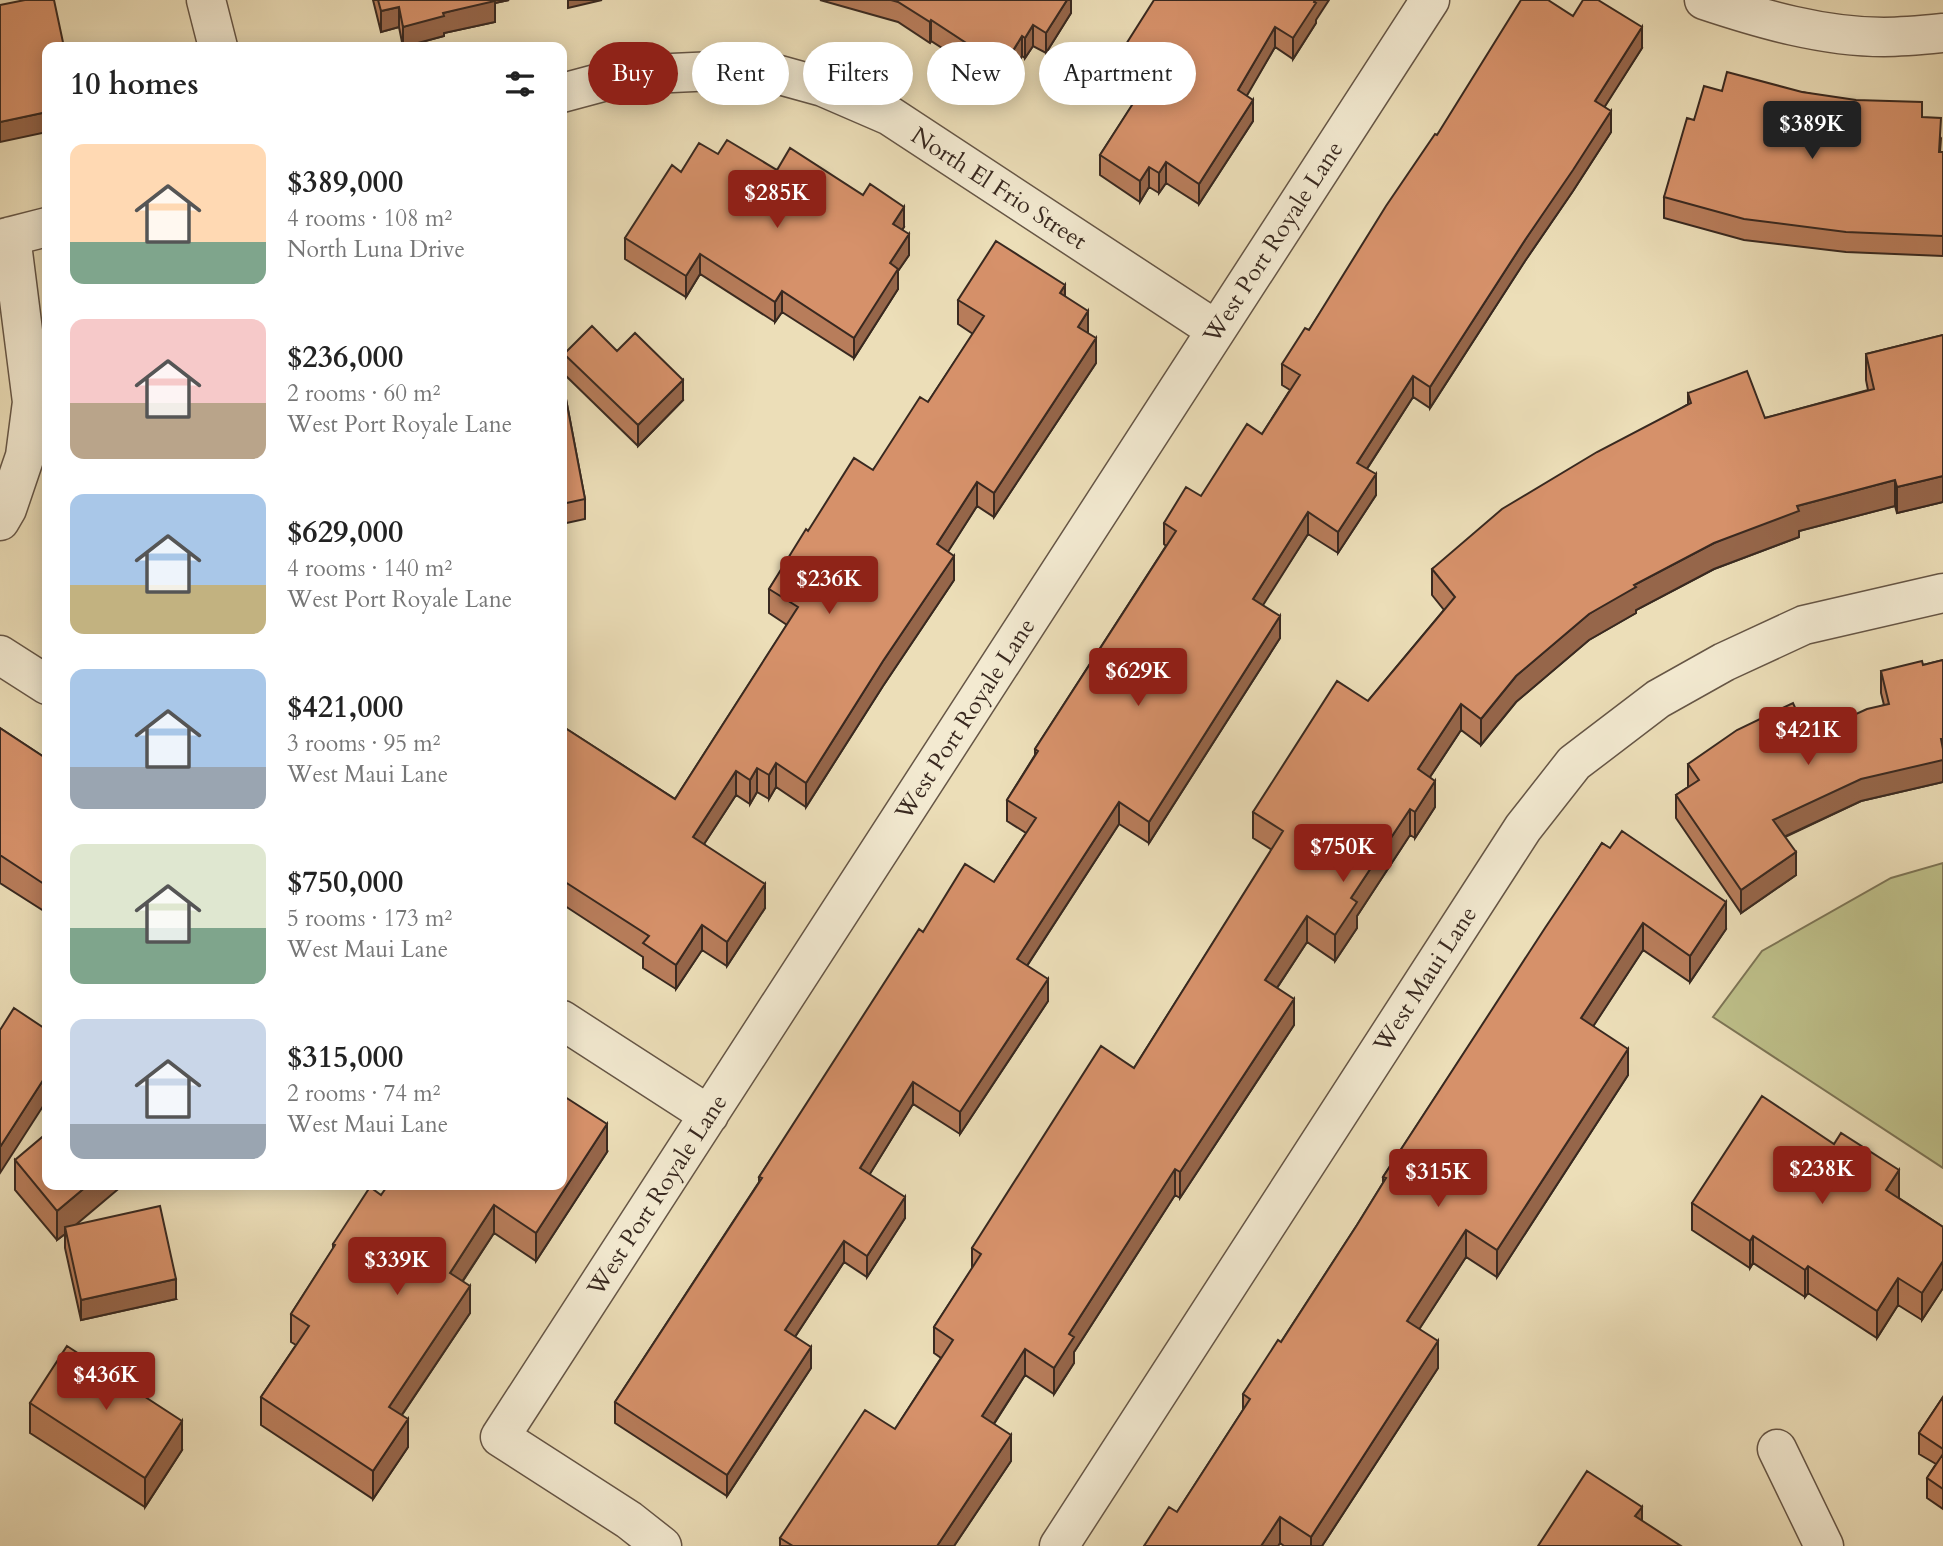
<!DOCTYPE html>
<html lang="en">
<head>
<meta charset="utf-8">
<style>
	:root { --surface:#fff; --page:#f2f2f2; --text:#222; --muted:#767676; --accent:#8f2418 }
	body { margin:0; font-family:Cardo,serif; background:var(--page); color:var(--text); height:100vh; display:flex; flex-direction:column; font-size:26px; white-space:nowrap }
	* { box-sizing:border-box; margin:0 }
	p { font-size:23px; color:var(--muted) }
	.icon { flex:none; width:38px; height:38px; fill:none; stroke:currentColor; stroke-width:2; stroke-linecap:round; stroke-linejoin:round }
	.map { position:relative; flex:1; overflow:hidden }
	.panel { position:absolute; left:42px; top:42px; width:525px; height:1148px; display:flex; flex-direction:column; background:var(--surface); border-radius:14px; box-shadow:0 4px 18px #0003 }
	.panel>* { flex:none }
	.top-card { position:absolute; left:588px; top:42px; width:665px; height:63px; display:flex; gap:14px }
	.price { position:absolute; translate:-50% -60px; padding:0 16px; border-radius:7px; background:var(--accent); color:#fff; font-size:23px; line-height:46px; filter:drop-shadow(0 2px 4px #0008) }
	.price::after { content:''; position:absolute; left:50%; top:42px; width:21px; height:16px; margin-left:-10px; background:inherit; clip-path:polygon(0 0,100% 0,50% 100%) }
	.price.on { background:#222; color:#fff }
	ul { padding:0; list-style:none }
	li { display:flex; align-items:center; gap:21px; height:175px; padding:0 28px }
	li span { display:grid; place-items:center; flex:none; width:196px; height:140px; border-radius:14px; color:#555 }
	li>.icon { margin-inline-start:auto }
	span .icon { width:84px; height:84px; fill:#fffc; stroke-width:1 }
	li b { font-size:30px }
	h2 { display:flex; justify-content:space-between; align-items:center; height:84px; padding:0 28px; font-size:30px }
	.tag { padding:0 24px; border-radius:32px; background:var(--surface); box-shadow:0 4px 18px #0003; font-size:24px; line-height:63px }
	.tag.on { background:var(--accent); color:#fff }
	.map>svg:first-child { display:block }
</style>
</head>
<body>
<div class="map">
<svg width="1943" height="1546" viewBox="0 0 1943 1546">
	<rect width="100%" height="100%" fill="#ecdeb8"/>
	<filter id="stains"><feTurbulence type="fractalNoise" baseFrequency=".00286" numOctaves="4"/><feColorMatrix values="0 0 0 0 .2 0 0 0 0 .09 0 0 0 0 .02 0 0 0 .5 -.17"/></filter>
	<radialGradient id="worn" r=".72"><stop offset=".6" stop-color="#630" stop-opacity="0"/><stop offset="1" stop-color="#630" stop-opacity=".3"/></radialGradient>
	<path fill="#bec08a" stroke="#7c7455" stroke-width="2" d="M1943 863V1168L1713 1017 1762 951 1891 878Z"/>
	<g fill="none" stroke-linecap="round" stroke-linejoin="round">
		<g stroke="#665646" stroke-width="41">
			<path id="street" d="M206 0 218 47
				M1704 0C1761 19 1823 37 1884 37 1903 37 1923 35 1943 33
				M562 93 629 75 758 69 823 87 890 116 1216 330
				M0 239 47 227
				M0 521 7 509 25 456 32 402 11 236
				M0 655 47 685
				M562 1020 709 1115
				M1777 1449 1824 1546
				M662 1546 629 1520 500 1437 1430 0
				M1059 1546 1523 828 1574 763 1658 699 1724 662 1804 625 1943 593"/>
		</g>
		<use href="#street" stroke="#f3ead1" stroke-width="38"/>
	</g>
	<path fill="#b87d5b" stroke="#392920" stroke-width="2" d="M373 0H509L495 3V22L444 33V36L403 47 399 27 381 32Z
		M820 0H1071V13L1046 53 1033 46 1025 58 1022 56 1003 87 931 41 930 43 898 22Z
		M1573 16 1642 48 1604 107 1611 132 1573 191 1525 261 1430 408 1413 397 1367 469 1376 495 1338 553 1308 534 1262 605 1280 638 1149 843 1119 824 1027 966 1048 1001 960 1134 913 1104 869 1175 905 1218 867 1277 844 1262 795 1337 811 1368 727 1496 615 1423V1402L759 1182V1177L923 932 994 882 1026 833 1007 821V800L1035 755V749L1166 546 1164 544V523L1201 496 1262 434 1290 390 1282 385V364L1309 330 1437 135Z
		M1316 20V23L1293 59 1275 47 1246 96 1253 121 1199 204 1166 183 1159 193 1149 187 1140 202 1100 175V155L1139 95 1116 80V60Z
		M1722 91 1802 92 1922 117 1941 138 1940 152H1943V256L1846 252 1744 240 1664 218V197Z
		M718 154 777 170 904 227 902 230 909 255 898 271V289L854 358 782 312 775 322 700 274 686 297 625 259V238L681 172Z
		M1065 296 1088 333 1096 363 994 517 977 506 948 551 954 580 883 686 806 807 776 787 769 799 757 792 750 804 736 795 704 844 765 908 727 966 702 950 676 989 643 968V957L562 904V905V726L675 799 787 625 769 613V589L808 531 873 470 928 402 973 334 958 324V300Z
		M1943 335V502L1897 513 1895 506 1799 531V537L1714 569 1636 610V613L1589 640 1516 702 1481 745 1461 730 1430 777 1435 807 1415 838 1410 835 1357 916V928L1335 961 1307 942 1277 988 1294 1025 1180 1198 1175 1195 1074 1352V1363L1054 1394 1025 1375 994 1424 1011 1461 954 1546H780V1538L895 1429 941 1358 934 1353V1327L972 1269V1248L1134 1068 1272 850 1253 838V812L1368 701 1444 610 1432 595V569L1688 404V393L1765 418 1868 390 1866 380V354Z
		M617 351 683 400 638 446 564 374V354Z
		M562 378 585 499V519L562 524Z
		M1943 660V782L1861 801 1785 837 1796 875 1741 913 1676 818V795L1688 787V764L1808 736 1884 705 1881 693V671L1923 665Z
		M0 728 47 759V913L0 883Z
		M1602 843 1726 929 1690 982 1643 950 1593 1026 1628 1075 1497 1277 1466 1257 1419 1329 1438 1368 1322 1546H1284L1280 1543 1278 1546H1144L1177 1512 1243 1410V1394L1281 1342 1357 1225 1383 1183V1177Z
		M607 1152 536 1261 494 1233 463 1281 470 1313 402 1415 408 1447 373 1499 261 1425V1397L296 1345 291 1342V1314L333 1249V1244L381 1195Z
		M15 1160 75 1225 176 1299 81 1320 65 1248V1234L57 1240 15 1190Z
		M1899 1198 1943 1227V1288L1922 1320 1898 1305 1877 1338 1808 1293 1805 1297 1753 1263 1750 1268 1692 1230V1203Z
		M1943 1397V1509L1927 1498V1478L1936 1464 1919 1454V1433Z
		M30 1403 182 1450 145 1507 30 1433Z"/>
	<path fill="#96664a" stroke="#392920" stroke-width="2" d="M492 0H509L495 3V22L444 33V36L403 47V27L443 13Z
		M568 0H602L568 8Z
		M1067 0H1071V13L1046 53V33Z
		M1315 0H1329L1316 20V23L1293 59V38Z
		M399 7V27L381 32V11Z
		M931 20V41L930 43V22Z
		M1033 25V46L1025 58V38Z
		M1275 27V47L1238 111V90Z
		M1642 27V48L1595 122V101Z
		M1022 36V56L1003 87V67Z
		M1253 100V121L1199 204V184Z
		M1611 111V132L1573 191 1525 261 1430 408V387L1525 240Z
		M47 112V132L0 142V122Z
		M1166 162V183L1159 193V173Z
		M1149 167V187L1140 202V181Z
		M904 207V227L893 244V224Z
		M909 234V255L898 271V289L854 358V338L890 263Z
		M700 254V274L686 297V276Z
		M1065 285V309L1060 293Z
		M782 291V312L775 322V302Z
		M1088 311V335L1078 327Z
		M1096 338V363L994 517V493Z
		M1413 376V397L1357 484V463Z
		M683 380V400L638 446V425Z
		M1376 474V495L1338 553V532Z
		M1943 476V502L1897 513V487Z
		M1895 480V506L1799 531V537L1714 569 1636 610V613L1589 640 1516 702 1481 745V719L1516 676 1589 614 1634 585 1714 543 1797 506Z
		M977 482V506L937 569V544Z
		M1308 512V534L1253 621V599Z
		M954 556V580L883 686 806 807V783L883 661Z
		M1280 616V638L1149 843V822Z
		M1461 704V730L1418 795V769Z
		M1941 739H1943V782L1861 801 1773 842V820Z
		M776 763V787L769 799V775Z
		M757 768V792L750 804V780Z
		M736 771V795L693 861V837Z
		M1435 781V807L1415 838V812Z
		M1119 802V824L1017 981V959Z
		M1410 809V835L1357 916V928L1335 961V935L1351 898Z
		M1796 852V875L1741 913V890Z
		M765 884V908L727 966V942Z
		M1726 902V929L1690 982V956Z
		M1307 916V942L1265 1006V980Z
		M1643 923V950L1581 1045V1018Z
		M702 925V950L676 989V965Z
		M1048 979V1001L960 1134V1112Z
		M1294 999V1025L1180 1198V1172Z
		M1628 1049V1075L1497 1277V1250Z
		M47 1074V1100L0 1173V1147Z
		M913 1082V1104L860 1190V1168Z
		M607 1124V1152L536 1261V1233Z
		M1175 1169V1195L1074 1352V1363L1054 1394V1368L1069 1334Z
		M1899 1170V1198L1886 1217V1190Z
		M88 1185H123L66 1233 65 1227V1234L57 1240V1211Z
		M905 1197V1218L867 1277V1256Z
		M494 1205V1233L450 1300V1273Z
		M1466 1230V1257L1407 1348V1321Z
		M1753 1236V1263L1750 1268V1241Z
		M844 1241V1262L785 1352V1330Z
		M1943 1261V1288L1922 1320V1293Z
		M1808 1266V1293L1805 1297V1270Z
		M1898 1278V1305L1877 1338V1311Z
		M176 1279V1299L81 1320V1300Z
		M470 1286V1313L389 1434V1407Z
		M1438 1341V1368L1322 1546H1311V1537Z
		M811 1347V1368L727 1496V1475Z
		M1025 1349V1375L982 1442V1416Z
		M408 1419V1447L373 1499V1471Z
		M182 1421V1450L145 1507V1478Z
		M1011 1435V1461L954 1546H937Z
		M1642 1507V1534L1635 1516Z
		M1280 1517V1543L1278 1546H1261Z"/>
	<path fill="#d6916a" stroke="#392920" stroke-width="2" d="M25 0H54L64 47H47V112L0 122V5Z
		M378 0H495V1L443 13 444 16 403 27 399 7 381 11Z
		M891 0H1067L1046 33 1033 25 1025 38 1022 36 1003 67 931 20 930 22 898 2Z
		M1154 0H1315L1314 2 1316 3 1293 38 1275 27 1238 90 1253 100 1199 184 1166 162 1159 173 1149 167 1140 181 1100 155 1148 80 1116 60Z
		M1521 0H1548L1573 16 1583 0H1598L1642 27 1595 101 1611 111 1573 170 1525 240 1430 387 1413 376 1357 463 1376 474 1338 532 1308 512 1253 599 1280 616 1149 822 1119 802 1017 959 1048 979 960 1112 913 1082 860 1168 905 1197 867 1256 844 1241 785 1330 811 1347 727 1475 615 1402 762 1178 759 1177 919 929 923 932 965 864 994 882 1036 818 1007 800 1038 751 1035 749 1176 531 1164 523 1186 487 1201 496 1247 424 1262 434 1300 375 1282 364 1305 328 1309 330 1386 206 1435 134 1437 135Z
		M1727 72 1802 92 1856 100 1922 102V117L1941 118 1939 152H1943V236L1846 232 1744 219 1664 197 1687 118 1694 120 1704 86 1722 91Z
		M727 140 777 170 790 148 863 195 870 184 904 207 893 224 909 234 890 263 898 269 854 338 782 291 775 302 700 254 686 276 625 238 672 165 681 172 699 143 718 154Z
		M996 241 1065 285 1060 293 1088 311 1078 327 1096 338 994 493 977 482 937 544 954 556 883 661 806 783 776 763 769 775 757 768 750 780 736 771 693 837 765 884 727 942 702 925 676 965 643 943 649 936 562 880V726L675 799 798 607 769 589 806 529 808 531 854 458 873 470 920 397 928 402 984 316 958 300Z
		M592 326 617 351 635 333 683 380 638 425 564 354Z
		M1943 335V476L1897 487 1895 480 1797 506 1799 511 1714 543 1634 585 1636 587 1589 614 1516 676 1481 719 1461 704 1418 769 1435 781 1415 812 1410 809 1351 898 1357 902 1335 935 1307 916 1265 980 1294 999 1180 1172 1175 1169 1069 1334 1074 1337 1054 1368 1025 1349 982 1416 1011 1435 937 1546H793L780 1538 865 1410 895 1429 953 1340 934 1327 981 1254 972 1248 1101 1046 1134 1068 1283 831 1253 812 1337 681 1368 701 1455 597 1432 569 1502 509 1597 452 1691 403 1688 393 1747 371 1765 418 1874 389 1866 354Z
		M562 378 585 499 562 504Z
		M1943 660V739H1941L1943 749V760L1861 779 1773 820 1796 852 1741 890 1676 795 1699 780 1688 764 1737 730 1793 703 1808 736 1867 709 1889 704 1881 671 1922 661 1923 665Z
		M0 728 47 759V886L0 855Z
		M1622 831 1726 902 1690 956 1643 923 1581 1018 1628 1049 1497 1250 1466 1230 1407 1321 1438 1341 1311 1537 1280 1517 1261 1546H1144L1169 1507 1177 1512 1250 1399 1243 1394 1278 1340 1281 1342 1357 1225 1386 1178 1383 1177 1545 928 1602 843 1610 848Z
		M14 1008 47 1030V1074L0 1147V1030Z
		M562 1095 607 1124 536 1233 494 1205 450 1273 470 1286 389 1407 408 1419 373 1471 261 1397 309 1326 291 1314 335 1245 333 1244 370 1187 381 1195 388 1185H562Z
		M1762 1096 1834 1144 1841 1133 1899 1170 1886 1190 1943 1227V1261L1922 1293 1898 1278 1877 1311 1808 1266 1805 1270 1753 1236 1750 1241 1692 1203Z
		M47 1133V1185H88L57 1211 15 1160Z
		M160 1206 176 1279 81 1300 65 1227Z
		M67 1346 182 1421 145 1478 30 1403Z
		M1943 1397V1449L1919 1433Z
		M1943 1454V1489L1927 1478Z
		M1587 1471 1642 1507 1635 1516 1681 1546H1538Z"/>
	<g text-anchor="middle" stroke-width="5" stroke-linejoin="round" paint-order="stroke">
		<g font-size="24" fill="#392920" stroke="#f3ead1">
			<text transform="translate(999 188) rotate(33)" y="8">North El Frio Street</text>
			<text transform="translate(1273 242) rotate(-57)" y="8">West Port Royale Lane</text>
			<text transform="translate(965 719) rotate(-57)" y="8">West Port Royale Lane</text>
			<text transform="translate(1425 979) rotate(-57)" y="8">West Maui Lane</text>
			<text transform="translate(657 1195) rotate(-57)" y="8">West Port Royale Lane</text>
		</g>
	</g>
	<rect width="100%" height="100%" filter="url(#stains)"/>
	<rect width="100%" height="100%" fill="url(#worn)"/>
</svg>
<b class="price on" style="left:1812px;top:161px">$389K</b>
<b class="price" style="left:777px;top:230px">$285K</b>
<b class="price" style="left:829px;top:616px">$236K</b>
<b class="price" style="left:1138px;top:708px">$629K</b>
<b class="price" style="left:1808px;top:767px">$421K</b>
<b class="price" style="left:1343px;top:884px">$750K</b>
<b class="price" style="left:1822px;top:1206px">$238K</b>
<b class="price" style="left:1438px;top:1209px">$315K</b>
<b class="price" style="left:397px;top:1297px">$339K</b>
<b class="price" style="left:106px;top:1412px">$436K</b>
<div class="top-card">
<a class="tag on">Buy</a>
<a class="tag">Rent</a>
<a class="tag">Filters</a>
<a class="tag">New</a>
<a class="tag">Apartment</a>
</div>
<section class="panel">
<h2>10 homes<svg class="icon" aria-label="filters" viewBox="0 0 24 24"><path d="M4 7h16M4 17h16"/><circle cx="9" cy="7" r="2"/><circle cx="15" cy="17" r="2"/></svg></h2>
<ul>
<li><span style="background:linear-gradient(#ffd9b3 70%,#7fa58c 0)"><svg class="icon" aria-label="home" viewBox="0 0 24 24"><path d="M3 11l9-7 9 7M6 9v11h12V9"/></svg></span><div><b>$389,000</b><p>4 rooms · 108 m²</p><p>North Luna Drive</p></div></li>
<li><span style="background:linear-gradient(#f6c9c9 60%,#b9a48a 0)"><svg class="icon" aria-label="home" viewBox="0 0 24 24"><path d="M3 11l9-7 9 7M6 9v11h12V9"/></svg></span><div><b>$236,000</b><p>2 rooms · 60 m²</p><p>West Port Royale Lane</p></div></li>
<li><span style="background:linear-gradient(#a9c7e8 65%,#c2b280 0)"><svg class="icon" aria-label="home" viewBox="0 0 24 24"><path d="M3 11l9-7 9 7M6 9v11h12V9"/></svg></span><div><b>$629,000</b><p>4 rooms · 140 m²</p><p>West Port Royale Lane</p></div></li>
<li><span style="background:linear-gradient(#a9c7e8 70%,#9aa5b1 0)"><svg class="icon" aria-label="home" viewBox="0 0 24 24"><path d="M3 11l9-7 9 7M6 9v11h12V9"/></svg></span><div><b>$421,000</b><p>3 rooms · 95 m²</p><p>West Maui Lane</p></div></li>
<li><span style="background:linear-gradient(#dfe7d0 60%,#7fa58c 0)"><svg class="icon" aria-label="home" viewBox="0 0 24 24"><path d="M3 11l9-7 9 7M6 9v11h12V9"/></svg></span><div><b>$750,000</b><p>5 rooms · 173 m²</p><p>West Maui Lane</p></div></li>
<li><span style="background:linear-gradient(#c9d6e8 75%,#9aa5b1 0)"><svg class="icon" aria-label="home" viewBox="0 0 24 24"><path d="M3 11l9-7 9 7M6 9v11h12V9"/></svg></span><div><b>$315,000</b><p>2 rooms · 74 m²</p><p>West Maui Lane</p></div></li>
</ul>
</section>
</div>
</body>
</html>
